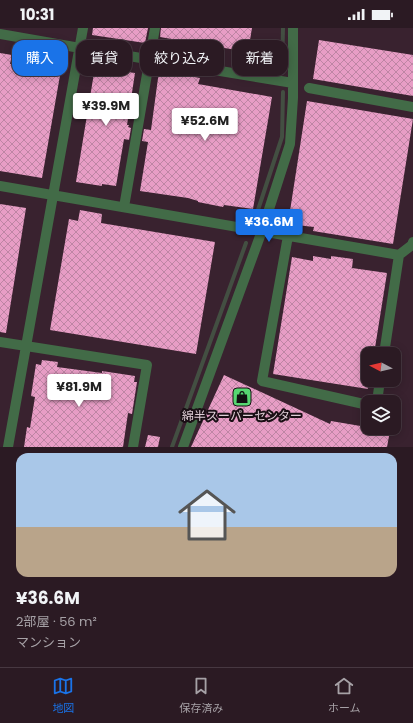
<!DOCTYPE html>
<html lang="ja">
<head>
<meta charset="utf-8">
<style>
	:root { --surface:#2b1a23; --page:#372730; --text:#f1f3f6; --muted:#a6a1a6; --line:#473841; --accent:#1a73e8 }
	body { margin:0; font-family:Poppins,"Noto Sans JP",sans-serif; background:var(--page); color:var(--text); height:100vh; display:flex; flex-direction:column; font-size:15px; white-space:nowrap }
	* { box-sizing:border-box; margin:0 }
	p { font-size:13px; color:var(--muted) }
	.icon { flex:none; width:22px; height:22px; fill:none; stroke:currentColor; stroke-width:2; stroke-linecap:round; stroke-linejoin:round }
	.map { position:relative; height:419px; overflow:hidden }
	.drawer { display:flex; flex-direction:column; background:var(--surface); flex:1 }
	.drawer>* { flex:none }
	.guide { position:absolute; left:12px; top:12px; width:389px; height:36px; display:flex; gap:8px }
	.needle { width:26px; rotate:277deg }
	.controls { position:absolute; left:361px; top:319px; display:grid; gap:8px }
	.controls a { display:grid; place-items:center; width:40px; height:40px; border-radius:8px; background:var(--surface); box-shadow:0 2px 10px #0003,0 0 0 1px var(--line); font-size:20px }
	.price { position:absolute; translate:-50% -34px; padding:0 9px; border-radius:4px; background:#fff; color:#222; font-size:13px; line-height:26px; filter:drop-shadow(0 1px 2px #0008) }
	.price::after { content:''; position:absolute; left:50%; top:24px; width:12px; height:9px; margin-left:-6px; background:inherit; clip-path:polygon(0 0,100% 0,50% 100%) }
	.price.current { background:var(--accent); color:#fff }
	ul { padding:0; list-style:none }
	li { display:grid; align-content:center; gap:8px; height:212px; padding:0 16px }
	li+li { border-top:1px solid var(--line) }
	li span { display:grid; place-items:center; height:124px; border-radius:12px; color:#555 }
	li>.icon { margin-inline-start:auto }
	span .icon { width:72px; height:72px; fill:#fffc; stroke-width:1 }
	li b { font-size:17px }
	.chip { padding:0 14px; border-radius:12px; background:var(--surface); box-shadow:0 2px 10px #0003,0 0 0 1px var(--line); font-size:14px; line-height:36px }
	.chip.current { background:var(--accent); color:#fff }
	.status { display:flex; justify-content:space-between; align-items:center; height:28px; padding:0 20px; background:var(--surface); direction:ltr }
	.status svg { height:11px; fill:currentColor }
	.menu { display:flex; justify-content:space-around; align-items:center; height:56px; border-top:1px solid var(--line); background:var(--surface); font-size:11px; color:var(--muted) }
	.menu a { display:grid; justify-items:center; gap:2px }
	.menu .current { color:var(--accent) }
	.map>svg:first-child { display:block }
</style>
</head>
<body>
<div class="status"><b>10:31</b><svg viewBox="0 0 49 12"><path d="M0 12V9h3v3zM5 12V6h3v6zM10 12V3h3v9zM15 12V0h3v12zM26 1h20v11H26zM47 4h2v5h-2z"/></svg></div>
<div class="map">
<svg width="413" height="419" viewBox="0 0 413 419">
	<defs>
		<pattern id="building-cross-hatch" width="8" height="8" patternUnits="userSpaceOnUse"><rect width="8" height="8" fill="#e79dc5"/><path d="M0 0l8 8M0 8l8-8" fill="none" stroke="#be85a4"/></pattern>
	</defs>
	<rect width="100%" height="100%" fill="#39222f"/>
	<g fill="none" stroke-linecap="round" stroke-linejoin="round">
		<path stroke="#434f42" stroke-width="4" d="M282 45 283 0
			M254 194 282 109 283 64
			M172 419 246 215"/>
	</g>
	<path fill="url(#building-cross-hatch)" d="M93 0H148L145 15 92 7Z
		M161 0H252L248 24 160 9Z
		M319 12 413 27V68L313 51Z
		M0 25 12 27 10 36 40 41 41 32 62 36 42 150 0 143Z
		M95 39 135 45 127 97H129L128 99 131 100 129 112 124 111 116 158 102 156V158L76 154Z
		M159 43 200 50 198 56 272 69 253 181 224 177 223 179 198 174V173L188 170 140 163 148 114 142 113 144 101 151 102Z
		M307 73 413 91 393 216 313 203 314 199 288 196Z
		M0 176 26 180 6 305 0 304Z
		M80 182 102 186 101 195 215 214 196 326 50 302 69 191 78 193Z
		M313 228 331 231V228L353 231 352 240 387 245 374 326H368V361L273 346 292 229 313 233Z
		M42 332 58 334 57 339 102 345V343L135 348 134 354H137L132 386 128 385 123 419H24L27 399 30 400 35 369 31 368 36 336 41 337Z
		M224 347 330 396 331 393 390 403 387 419H191Z
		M148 407 160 409 158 419H145Z"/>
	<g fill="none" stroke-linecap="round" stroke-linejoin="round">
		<path stroke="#426b47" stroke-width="10" d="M0 6 80 20 293 55
			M309 60 413 79
			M0 158 399 227
			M124 179 155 0
			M288 208 262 353 368 377
			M0 314 147 337 133 419
			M384 326 399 227 412 217 413 214
			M377 374 380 352
			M8 419 83 0
			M183 419 263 200 290 116 293 70V0"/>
	</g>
	<defs>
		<g id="shop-square" transform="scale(1)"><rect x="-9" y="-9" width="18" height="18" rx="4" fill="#56d671" stroke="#1a0f15"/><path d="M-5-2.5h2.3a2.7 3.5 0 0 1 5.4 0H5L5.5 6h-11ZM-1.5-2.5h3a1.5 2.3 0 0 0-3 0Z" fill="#111"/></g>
	</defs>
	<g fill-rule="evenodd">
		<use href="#shop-square" x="242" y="369"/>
	</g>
	<g text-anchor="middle" stroke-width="4" stroke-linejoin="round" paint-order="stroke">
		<g font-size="12" fill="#deced6" stroke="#1a0f15">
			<text x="242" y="392">綿半スーパーセンター</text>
		</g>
	</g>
</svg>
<div class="controls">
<a><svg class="needle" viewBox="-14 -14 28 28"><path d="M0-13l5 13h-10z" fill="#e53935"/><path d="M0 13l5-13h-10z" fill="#a6a1a6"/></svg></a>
<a><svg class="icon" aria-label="layers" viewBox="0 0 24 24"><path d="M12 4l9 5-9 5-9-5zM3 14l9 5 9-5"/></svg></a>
</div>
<b class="price" style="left:106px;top:99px">¥39.9M</b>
<b class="price" style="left:205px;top:114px">¥52.6M</b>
<b class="price current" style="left:269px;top:215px">¥36.6M</b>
<b class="price" style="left:79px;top:380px">¥81.9M</b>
<div class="guide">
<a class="chip current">購入</a>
<a class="chip">賃貸</a>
<a class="chip">絞り込み</a>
<a class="chip">新着</a>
</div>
</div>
<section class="drawer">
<ul>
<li><span style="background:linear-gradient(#a9c7e8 60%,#b9a48a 0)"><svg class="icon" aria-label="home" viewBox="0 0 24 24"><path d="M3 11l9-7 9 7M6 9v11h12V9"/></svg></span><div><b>¥36.6M</b><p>2部屋 · 56 m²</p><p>マンション</p></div></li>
</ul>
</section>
<nav class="menu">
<a class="current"><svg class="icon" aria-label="map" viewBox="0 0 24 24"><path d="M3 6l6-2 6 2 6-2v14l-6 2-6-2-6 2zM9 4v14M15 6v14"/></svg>地図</a>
<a><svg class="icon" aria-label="saved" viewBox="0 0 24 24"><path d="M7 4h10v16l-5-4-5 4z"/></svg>保存済み</a>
<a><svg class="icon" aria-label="home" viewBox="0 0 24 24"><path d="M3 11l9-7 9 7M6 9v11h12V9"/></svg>ホーム</a>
</nav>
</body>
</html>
